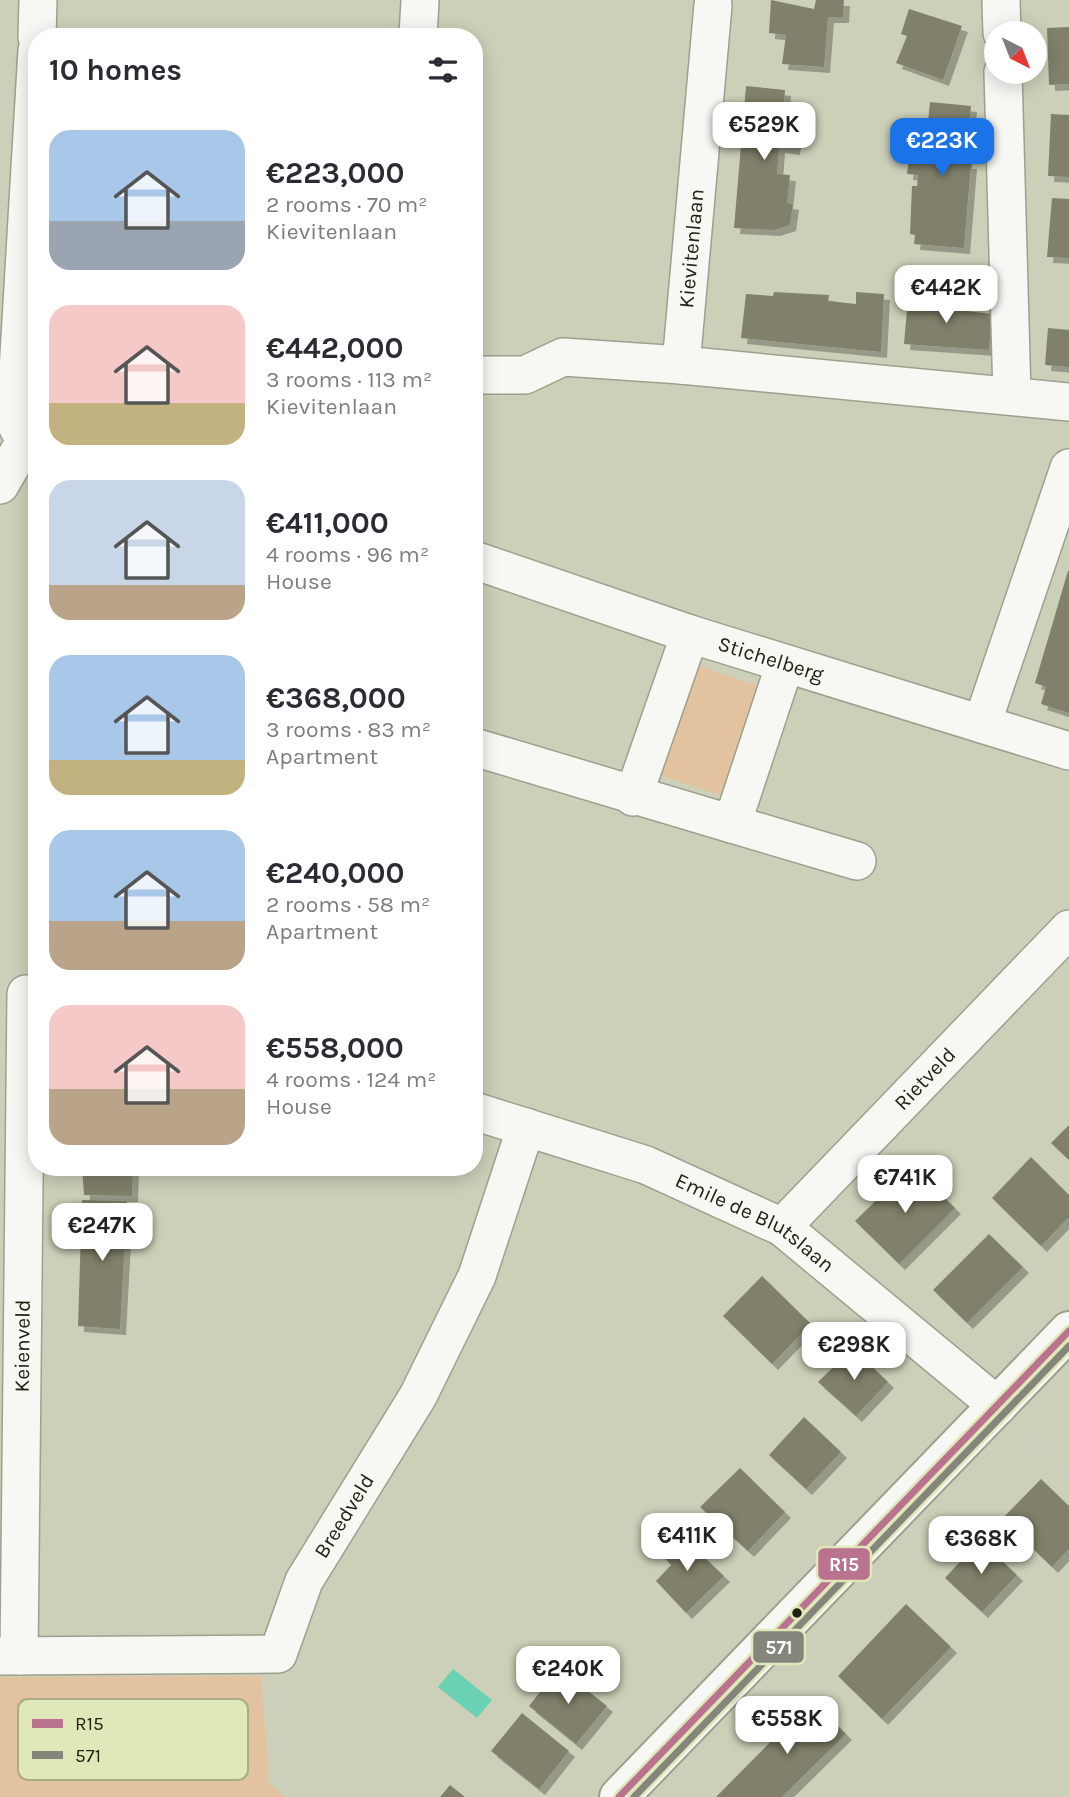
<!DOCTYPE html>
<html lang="en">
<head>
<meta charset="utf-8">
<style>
	:root { --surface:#fff; --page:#f2f2f3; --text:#2b2b33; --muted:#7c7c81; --accent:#1a73e8 }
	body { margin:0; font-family:Karla,sans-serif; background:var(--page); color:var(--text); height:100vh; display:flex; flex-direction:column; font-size:26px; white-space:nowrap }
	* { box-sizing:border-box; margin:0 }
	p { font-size:23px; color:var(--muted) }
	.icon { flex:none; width:38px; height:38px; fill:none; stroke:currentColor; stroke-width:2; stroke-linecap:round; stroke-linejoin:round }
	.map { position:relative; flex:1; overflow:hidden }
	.side { position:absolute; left:28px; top:28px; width:455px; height:1148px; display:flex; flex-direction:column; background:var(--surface); border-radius:28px; box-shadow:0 4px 18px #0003 }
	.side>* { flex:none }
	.needle { width:46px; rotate:138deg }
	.fabs { position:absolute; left:984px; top:21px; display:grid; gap:14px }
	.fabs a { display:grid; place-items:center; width:63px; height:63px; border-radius:50%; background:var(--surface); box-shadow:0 4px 18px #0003; font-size:35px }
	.price { position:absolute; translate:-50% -60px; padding:0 16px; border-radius:14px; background:#fff; color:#222; font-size:23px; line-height:46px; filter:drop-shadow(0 2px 4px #0008) }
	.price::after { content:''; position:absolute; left:50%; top:42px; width:21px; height:16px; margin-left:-10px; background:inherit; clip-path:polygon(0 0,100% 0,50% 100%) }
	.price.selected { background:var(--accent); color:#fff }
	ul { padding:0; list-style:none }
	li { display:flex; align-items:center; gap:21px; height:175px; padding:0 21px }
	li span { display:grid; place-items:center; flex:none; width:196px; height:140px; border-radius:21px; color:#555 }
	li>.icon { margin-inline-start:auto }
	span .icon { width:84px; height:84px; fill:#fffc; stroke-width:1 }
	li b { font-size:30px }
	h2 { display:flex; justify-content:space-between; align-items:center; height:84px; padding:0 21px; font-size:30px }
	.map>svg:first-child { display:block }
</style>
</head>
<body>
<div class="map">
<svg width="1069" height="1797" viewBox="0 0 1069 1797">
	<defs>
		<filter id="shadow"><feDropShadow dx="6" dy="6" stdDeviation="0" flood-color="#0004"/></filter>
	</defs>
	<rect width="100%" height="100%" fill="#ccd0b8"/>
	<path fill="#e3c2a0" d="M694 664 765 688 729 798 657 774Z
		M261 1676 269 1784 286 1797H0V1677Z"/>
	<path fill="#6ad1b4" d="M453 1669 492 1700 477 1718 438 1687Z"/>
	<path fill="#81806a" filter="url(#shadow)" d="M771 0 814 9 816 0H844L843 17H828L824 67 782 64 786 35 769 33Z
		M909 9 962 26 943 80 896 63 907 36 901 34Z
		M1069 27V84L1049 85 1047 28Z
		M746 86 785 90 783 119 798 121 794 149 779 147 777 174 790 175 787 203 793 204 790 225 774 230 734 228Z
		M930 102 971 106 966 163H971L964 248 914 244 915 235 910 234 912 186H917L918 175 907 174 909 158 921 159 920 131 927 132Z
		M1051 114 1069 115V177L1048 176Z
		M1052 198 1069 199V258L1047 257Z
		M774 292 829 295 828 301 856 304V292L884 294 881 352 741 338 746 294 773 296Z
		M908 298 966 303 965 311 992 314 989 350 904 344Z
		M1048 328 1069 330V367L1045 365Z
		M1068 571H1069V713L1041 704 1046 687 1035 683Z
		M1069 1125V1160L1051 1143Z
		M1031 1157 1069 1195V1217L1041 1246 992 1198Z
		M912 1165 955 1208 899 1264 855 1221Z
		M82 1167H133L132 1196 84 1195Z
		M82 1200 127 1201 120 1329 78 1326Z
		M989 1234 1023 1267 967 1323 933 1290Z
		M762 1276 811 1324 772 1364 723 1316Z
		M853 1348 888 1382 856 1416 818 1382Z
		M804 1417 841 1452 806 1489 769 1455Z
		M740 1468 785 1512 748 1551 700 1507Z
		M1041 1479 1069 1506V1549L1052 1567 1002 1519Z
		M678 1532 724 1576 686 1613 656 1581 671 1565 659 1552Z
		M980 1540 1017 1575 982 1612 945 1578Z
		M906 1604 951 1647 882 1719 838 1676Z
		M559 1668 607 1706 576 1744 529 1706Z
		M812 1700 846 1734 782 1797H716Z
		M522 1713 569 1751 539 1789 491 1751Z
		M450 1785 465 1797H440Z"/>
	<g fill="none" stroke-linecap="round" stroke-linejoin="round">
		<g stroke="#9da08d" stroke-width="40">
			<g id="minor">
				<path d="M1001 0 1002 33"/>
				<path d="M37 37 38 0"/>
				<path d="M418 37 420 0"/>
				<path d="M1003 72 1012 395"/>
				<path id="s1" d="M681 365 713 5"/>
				<path d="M474 375H525L563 357 681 365 1069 402"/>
				<path d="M25 441 15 422 37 50"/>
				<path d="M0 485 25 441"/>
				<path id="s2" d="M474 560 690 634 1069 751"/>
				<path d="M982 724 1069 468"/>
				<path d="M474 747 732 824 785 664"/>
				<path d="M633 797 690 634"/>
				<path d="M732 824 857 861"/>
				<path id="s3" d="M474 1111 646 1165 782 1227 998 1406"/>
				<path id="s4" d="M782 1227 1069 929"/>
				<path id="s5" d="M0 1656 278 1654 304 1581 418 1396 477 1276 526 1127"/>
				<path id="s6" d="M19 1656 26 994"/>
			</g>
		</g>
		<g stroke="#9da08d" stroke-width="42">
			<path id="tertiary" d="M619 1797 1069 1331"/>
		</g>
		<path stroke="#cbcdc5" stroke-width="4.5" stroke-dasharray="3.5 5" stroke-linecap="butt" d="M1020 1428 1069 1477
			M277 1688 273 1778 298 1797"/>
		<use href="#minor" stroke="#f7f8f4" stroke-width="37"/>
		<use href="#tertiary" stroke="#f7f8f4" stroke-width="38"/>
		<g stroke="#e0e8ba" stroke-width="12">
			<path id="bus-1" d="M619 1797 1069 1331"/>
		</g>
		<g stroke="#e0e8ba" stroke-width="12">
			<path id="bus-2" d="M634 1797 1069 1346"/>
		</g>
		<use href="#bus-1" stroke="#ba738f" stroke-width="7"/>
		<use href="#bus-2" stroke="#84867c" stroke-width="7"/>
	</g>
	<circle fill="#202311" stroke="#e0e8ba" stroke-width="2.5" cx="797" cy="1613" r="6"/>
	<g text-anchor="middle" stroke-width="7" stroke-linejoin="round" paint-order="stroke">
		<g font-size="21" fill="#202311" stroke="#e0e8ba">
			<text dy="7" stroke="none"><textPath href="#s1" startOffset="117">Kievitenlaan</textPath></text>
			<text dy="7" stroke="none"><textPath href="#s2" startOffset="313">Stichelberg</textPath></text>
			<text dy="7" stroke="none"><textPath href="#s4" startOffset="206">Rietveld</textPath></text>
			<text dy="7" stroke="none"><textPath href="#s3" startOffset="304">Emile de Blutslaan</textPath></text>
			<text dy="7" stroke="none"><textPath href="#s6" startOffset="310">Keienveld</textPath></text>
			<text dy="7" stroke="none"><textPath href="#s5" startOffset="432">Breedveld</textPath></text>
		</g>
	</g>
	<rect x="18" y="1699" width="230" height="81" rx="10" fill="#e0e8ba" stroke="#a6ad87" stroke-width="2"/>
	<rect x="32" y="1719" width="31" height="9" fill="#ba738f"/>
	<rect x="32" y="1751" width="31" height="8" fill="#84867c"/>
	<g font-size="19" fill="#202311">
		<text x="75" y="1730">R15</text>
		<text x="75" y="1762">571</text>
	</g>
	<g stroke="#e0e8ba" stroke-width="2.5">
		<rect x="817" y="1547" width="54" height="34" rx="7" fill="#ba738f"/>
		<rect x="752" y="1630" width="53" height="34" rx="7" fill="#84867c"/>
	</g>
	<g font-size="19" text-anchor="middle" font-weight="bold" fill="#fff">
		<text x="844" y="1571">R15</text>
		<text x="779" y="1654">571</text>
	</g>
</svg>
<div class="fabs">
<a><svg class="needle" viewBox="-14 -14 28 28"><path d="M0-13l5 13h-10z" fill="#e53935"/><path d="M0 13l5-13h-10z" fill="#7c7c81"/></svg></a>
</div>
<b class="price" style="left:764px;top:162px">€529K</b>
<b class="price selected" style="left:942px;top:178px">€223K</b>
<b class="price" style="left:946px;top:325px">€442K</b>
<b class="price" style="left:905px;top:1215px">€741K</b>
<b class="price" style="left:102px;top:1263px">€247K</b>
<b class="price" style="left:854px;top:1382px">€298K</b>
<b class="price" style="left:687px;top:1573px">€411K</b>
<b class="price" style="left:981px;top:1576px">€368K</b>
<b class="price" style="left:568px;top:1706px">€240K</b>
<b class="price" style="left:787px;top:1756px">€558K</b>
<section class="side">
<h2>10 homes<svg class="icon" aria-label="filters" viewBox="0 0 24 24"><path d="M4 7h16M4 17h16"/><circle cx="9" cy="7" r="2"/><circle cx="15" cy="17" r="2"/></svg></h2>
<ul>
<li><span style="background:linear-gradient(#a9c7e8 65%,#9aa5b1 0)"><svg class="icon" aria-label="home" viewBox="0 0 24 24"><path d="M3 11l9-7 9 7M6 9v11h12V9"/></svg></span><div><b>€223,000</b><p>2 rooms · 70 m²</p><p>Kievitenlaan</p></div></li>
<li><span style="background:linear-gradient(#f6c9c9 70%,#c2b280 0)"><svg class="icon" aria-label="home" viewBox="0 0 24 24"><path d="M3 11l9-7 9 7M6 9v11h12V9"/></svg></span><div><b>€442,000</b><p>3 rooms · 113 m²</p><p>Kievitenlaan</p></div></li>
<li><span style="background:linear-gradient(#c9d6e8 75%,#b9a48a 0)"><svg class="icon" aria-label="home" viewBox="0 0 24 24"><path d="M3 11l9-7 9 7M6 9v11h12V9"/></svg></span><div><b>€411,000</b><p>4 rooms · 96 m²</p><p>House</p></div></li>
<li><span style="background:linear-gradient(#a9c7e8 75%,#c2b280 0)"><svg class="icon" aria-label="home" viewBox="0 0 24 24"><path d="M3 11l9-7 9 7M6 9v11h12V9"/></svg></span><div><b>€368,000</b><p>3 rooms · 83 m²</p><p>Apartment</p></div></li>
<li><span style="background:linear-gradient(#a9c7e8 65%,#b9a48a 0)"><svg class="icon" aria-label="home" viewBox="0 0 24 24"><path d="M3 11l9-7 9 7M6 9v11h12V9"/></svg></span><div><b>€240,000</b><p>2 rooms · 58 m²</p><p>Apartment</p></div></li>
<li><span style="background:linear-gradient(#f6c9c9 60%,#b9a48a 0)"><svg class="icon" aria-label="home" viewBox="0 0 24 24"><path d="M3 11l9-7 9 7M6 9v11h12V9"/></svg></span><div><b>€558,000</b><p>4 rooms · 124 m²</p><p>House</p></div></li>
</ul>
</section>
</div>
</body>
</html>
